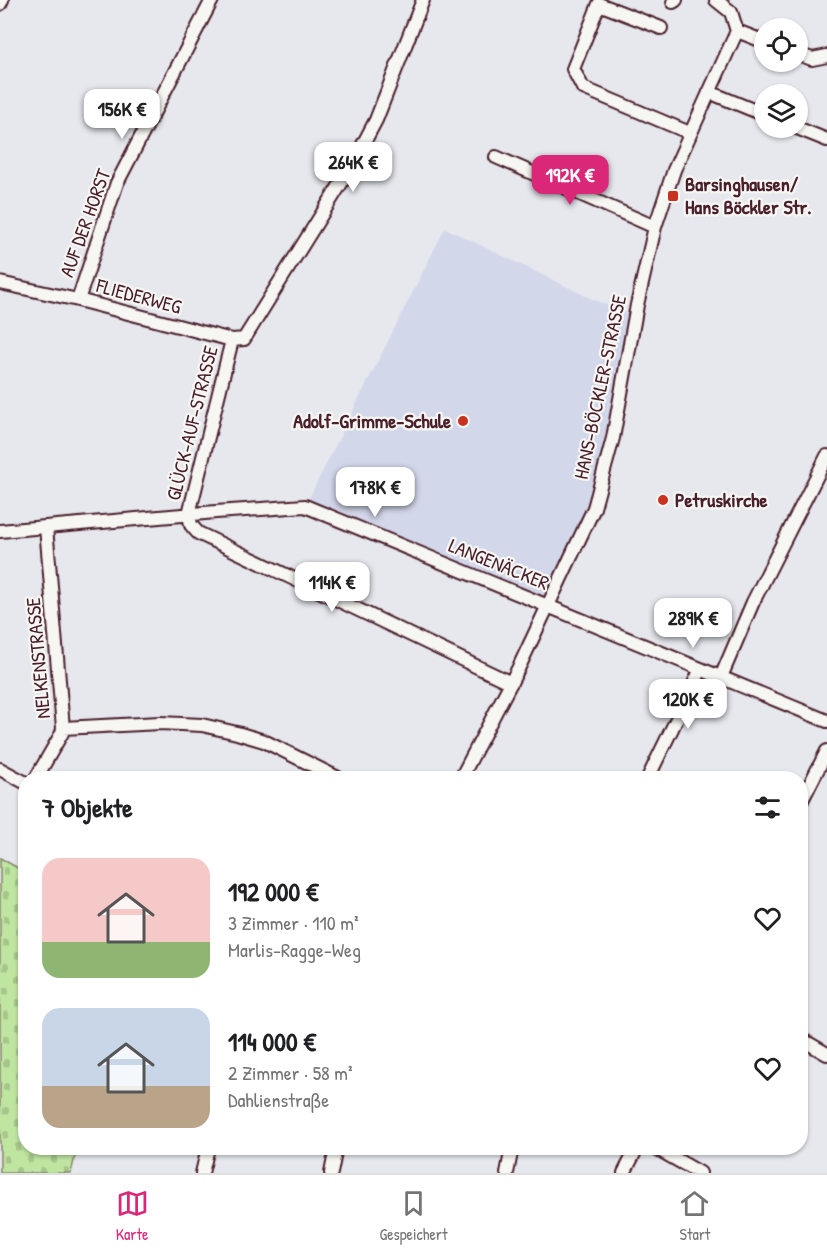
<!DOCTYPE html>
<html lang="de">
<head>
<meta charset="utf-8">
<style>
	:root { --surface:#fff; --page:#f6f6f6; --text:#202124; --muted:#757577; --line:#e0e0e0; --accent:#db2777 }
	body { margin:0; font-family:"Patrick Hand",sans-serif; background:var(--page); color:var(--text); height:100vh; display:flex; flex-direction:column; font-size:22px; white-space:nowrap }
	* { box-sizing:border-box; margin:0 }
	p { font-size:20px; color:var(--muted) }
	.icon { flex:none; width:33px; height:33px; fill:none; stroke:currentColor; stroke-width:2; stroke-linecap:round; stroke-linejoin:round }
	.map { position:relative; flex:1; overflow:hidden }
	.details { position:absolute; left:18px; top:771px; width:790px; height:384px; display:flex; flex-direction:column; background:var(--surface); border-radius:24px; box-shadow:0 2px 4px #0004 }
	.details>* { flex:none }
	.fabs { position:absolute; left:754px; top:18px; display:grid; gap:12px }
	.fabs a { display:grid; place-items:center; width:54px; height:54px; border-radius:50%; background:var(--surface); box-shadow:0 2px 4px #0004; font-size:30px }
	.price { position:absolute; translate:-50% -51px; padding:0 14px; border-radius:12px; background:#fff; color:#222; font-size:20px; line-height:39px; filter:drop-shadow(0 2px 3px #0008) }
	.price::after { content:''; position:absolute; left:50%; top:36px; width:18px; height:14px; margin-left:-9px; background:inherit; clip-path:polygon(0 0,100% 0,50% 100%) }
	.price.on { background:var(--accent); color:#fff }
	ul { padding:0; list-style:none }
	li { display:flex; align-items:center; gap:18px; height:150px; padding:0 24px }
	li span { display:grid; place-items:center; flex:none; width:168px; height:120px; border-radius:18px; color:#555 }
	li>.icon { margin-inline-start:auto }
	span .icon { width:72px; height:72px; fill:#fffc; stroke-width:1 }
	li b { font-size:26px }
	h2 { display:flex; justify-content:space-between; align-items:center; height:72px; padding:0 24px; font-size:26px }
	.menu { display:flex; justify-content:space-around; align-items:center; height:84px; border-top:2px solid var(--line); background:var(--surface); font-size:16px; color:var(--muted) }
	.menu a { display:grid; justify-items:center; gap:3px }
	.menu .on { color:var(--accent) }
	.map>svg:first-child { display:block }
</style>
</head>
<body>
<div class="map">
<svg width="827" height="1173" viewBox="0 0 827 1173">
	<defs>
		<pattern id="cemetery-stones" width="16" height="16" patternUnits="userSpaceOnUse" patternTransform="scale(1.5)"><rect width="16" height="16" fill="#bfe6a1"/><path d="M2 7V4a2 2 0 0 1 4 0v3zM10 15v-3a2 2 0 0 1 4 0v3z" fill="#a6c58b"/></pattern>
	</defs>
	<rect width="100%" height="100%" fill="#e6e8ee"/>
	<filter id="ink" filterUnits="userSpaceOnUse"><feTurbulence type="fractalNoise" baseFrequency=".0167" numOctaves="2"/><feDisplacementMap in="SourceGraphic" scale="12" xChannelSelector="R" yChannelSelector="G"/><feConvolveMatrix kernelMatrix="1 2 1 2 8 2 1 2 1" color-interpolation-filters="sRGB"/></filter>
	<g filter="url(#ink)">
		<path fill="#d3d7ea" d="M445 228 592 299 635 317 594 508 547 605 305 506Z"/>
		<path fill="url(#cemetery-stones)" stroke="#848266" stroke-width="1.5" d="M0 858 25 872 26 1148H77L71 1173H0Z"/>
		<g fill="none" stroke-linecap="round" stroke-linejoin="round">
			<g stroke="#4a1f2b" stroke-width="16">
				<path id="minor" d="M673 2 676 0
					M0 4 2 0
					M661 28 599 4 573 69 583 88 690 133
					M737 31 765 42
					M798 54 812 59 827 56
					M709 92 765 115
					M797 128 827 140
					M496 157 655 227
					M0 283 78 300 232 340 244 339 350 169 376 120 423 0
					M78 300 117 183 212 0
					M232 340 189 514 191 525 198 533 511 683
					M0 531 216 512 305 506 827 721
					M721 677 753 602 827 456
					M63 728 160 723 202 725 237 733 264 741 338 778
					M0 769 26 783
					M36 778 62 733 63 728 46 527
					M461 778 519 667 594 508 613 438 637 305 655 227 674 170 737 31 731 12 716 0
					M648 778 701 669
					M801 802 827 751
					M801 1039 827 1054
					M656 1148 700 1173
					M202 1173 208 1148
					M331 1173 336 1148
					M507 1173 512 1148
					M624 1173 637 1148"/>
			</g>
			<use href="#minor" stroke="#f6f6f2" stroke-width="12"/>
		</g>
	</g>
	<g fill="#c8321e" stroke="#f6f6f2" stroke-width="2">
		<rect x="667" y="190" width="12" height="12" rx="3"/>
		<circle cx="463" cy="421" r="6"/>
		<circle cx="663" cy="500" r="6"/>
	</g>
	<g text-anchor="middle" stroke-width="4.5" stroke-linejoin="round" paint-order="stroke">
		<g font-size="20" font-weight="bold" fill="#4a1f2b" stroke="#f6f6f2" text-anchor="start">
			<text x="685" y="191">Barsinghausen/<tspan x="685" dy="23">Hans Böckler Str.</tspan></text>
			<text x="451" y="428" text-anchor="end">Adolf-Grimme-Schule</text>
			<text x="675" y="507">Petruskirche</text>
		</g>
		<g font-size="20" fill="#4a1f2b" stroke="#f6f6f2">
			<text transform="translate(85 223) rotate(-70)" y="7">AUF DER HORST</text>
			<text transform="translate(139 296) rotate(15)" y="7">FLIEDERWEG</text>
			<text transform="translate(600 387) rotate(-78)" y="7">HANS-BÖCKLER-STRASSE</text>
			<text transform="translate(192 423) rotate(-76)" y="7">GLÜCK-AUF-STRASSE</text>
			<text transform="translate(499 564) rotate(22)" y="7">LANGENÄCKER</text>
			<text transform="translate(38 658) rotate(-95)" y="7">NELKENSTRASSE</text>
		</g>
	</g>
</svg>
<div class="fabs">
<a><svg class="icon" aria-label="locate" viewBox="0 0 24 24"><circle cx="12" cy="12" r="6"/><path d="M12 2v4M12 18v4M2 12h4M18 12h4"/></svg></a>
<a><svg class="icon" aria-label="layers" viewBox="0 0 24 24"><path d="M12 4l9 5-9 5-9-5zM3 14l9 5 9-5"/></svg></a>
</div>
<b class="price" style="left:122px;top:140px">156K €</b>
<b class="price" style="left:353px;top:193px">264K €</b>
<b class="price on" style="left:570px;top:206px">192K €</b>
<b class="price" style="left:375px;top:518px">178K €</b>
<b class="price" style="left:332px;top:613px">114K €</b>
<b class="price" style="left:693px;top:649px">289K €</b>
<b class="price" style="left:688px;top:730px">120K €</b>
<section class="details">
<h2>7 Objekte<svg class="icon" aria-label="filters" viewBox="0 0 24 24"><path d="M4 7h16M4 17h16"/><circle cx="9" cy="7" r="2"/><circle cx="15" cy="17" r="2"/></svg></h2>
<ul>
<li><span style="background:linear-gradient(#f6c9c9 70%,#8fb573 0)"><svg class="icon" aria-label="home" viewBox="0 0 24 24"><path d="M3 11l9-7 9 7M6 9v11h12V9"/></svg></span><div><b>192 000 €</b><p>3 Zimmer · 110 m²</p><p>Marlis-Ragge-Weg</p></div><svg class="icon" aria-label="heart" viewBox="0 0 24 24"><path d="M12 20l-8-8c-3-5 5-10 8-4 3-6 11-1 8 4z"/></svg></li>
<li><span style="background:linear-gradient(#c9d6e8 65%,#b9a48a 0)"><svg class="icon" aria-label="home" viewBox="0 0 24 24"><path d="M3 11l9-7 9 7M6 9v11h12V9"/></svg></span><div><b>114 000 €</b><p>2 Zimmer · 58 m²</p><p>Dahlienstraße</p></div><svg class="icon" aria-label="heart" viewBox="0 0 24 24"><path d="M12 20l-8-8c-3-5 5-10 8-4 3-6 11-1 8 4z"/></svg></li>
</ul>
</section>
</div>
<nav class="menu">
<a class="on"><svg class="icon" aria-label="map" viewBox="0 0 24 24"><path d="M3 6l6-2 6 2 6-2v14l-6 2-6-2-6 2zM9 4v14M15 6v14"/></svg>Karte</a>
<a><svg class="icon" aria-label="saved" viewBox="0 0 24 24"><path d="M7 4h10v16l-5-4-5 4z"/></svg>Gespeichert</a>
<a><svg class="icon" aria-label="home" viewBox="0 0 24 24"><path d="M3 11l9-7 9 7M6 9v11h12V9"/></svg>Start</a>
</nav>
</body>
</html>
